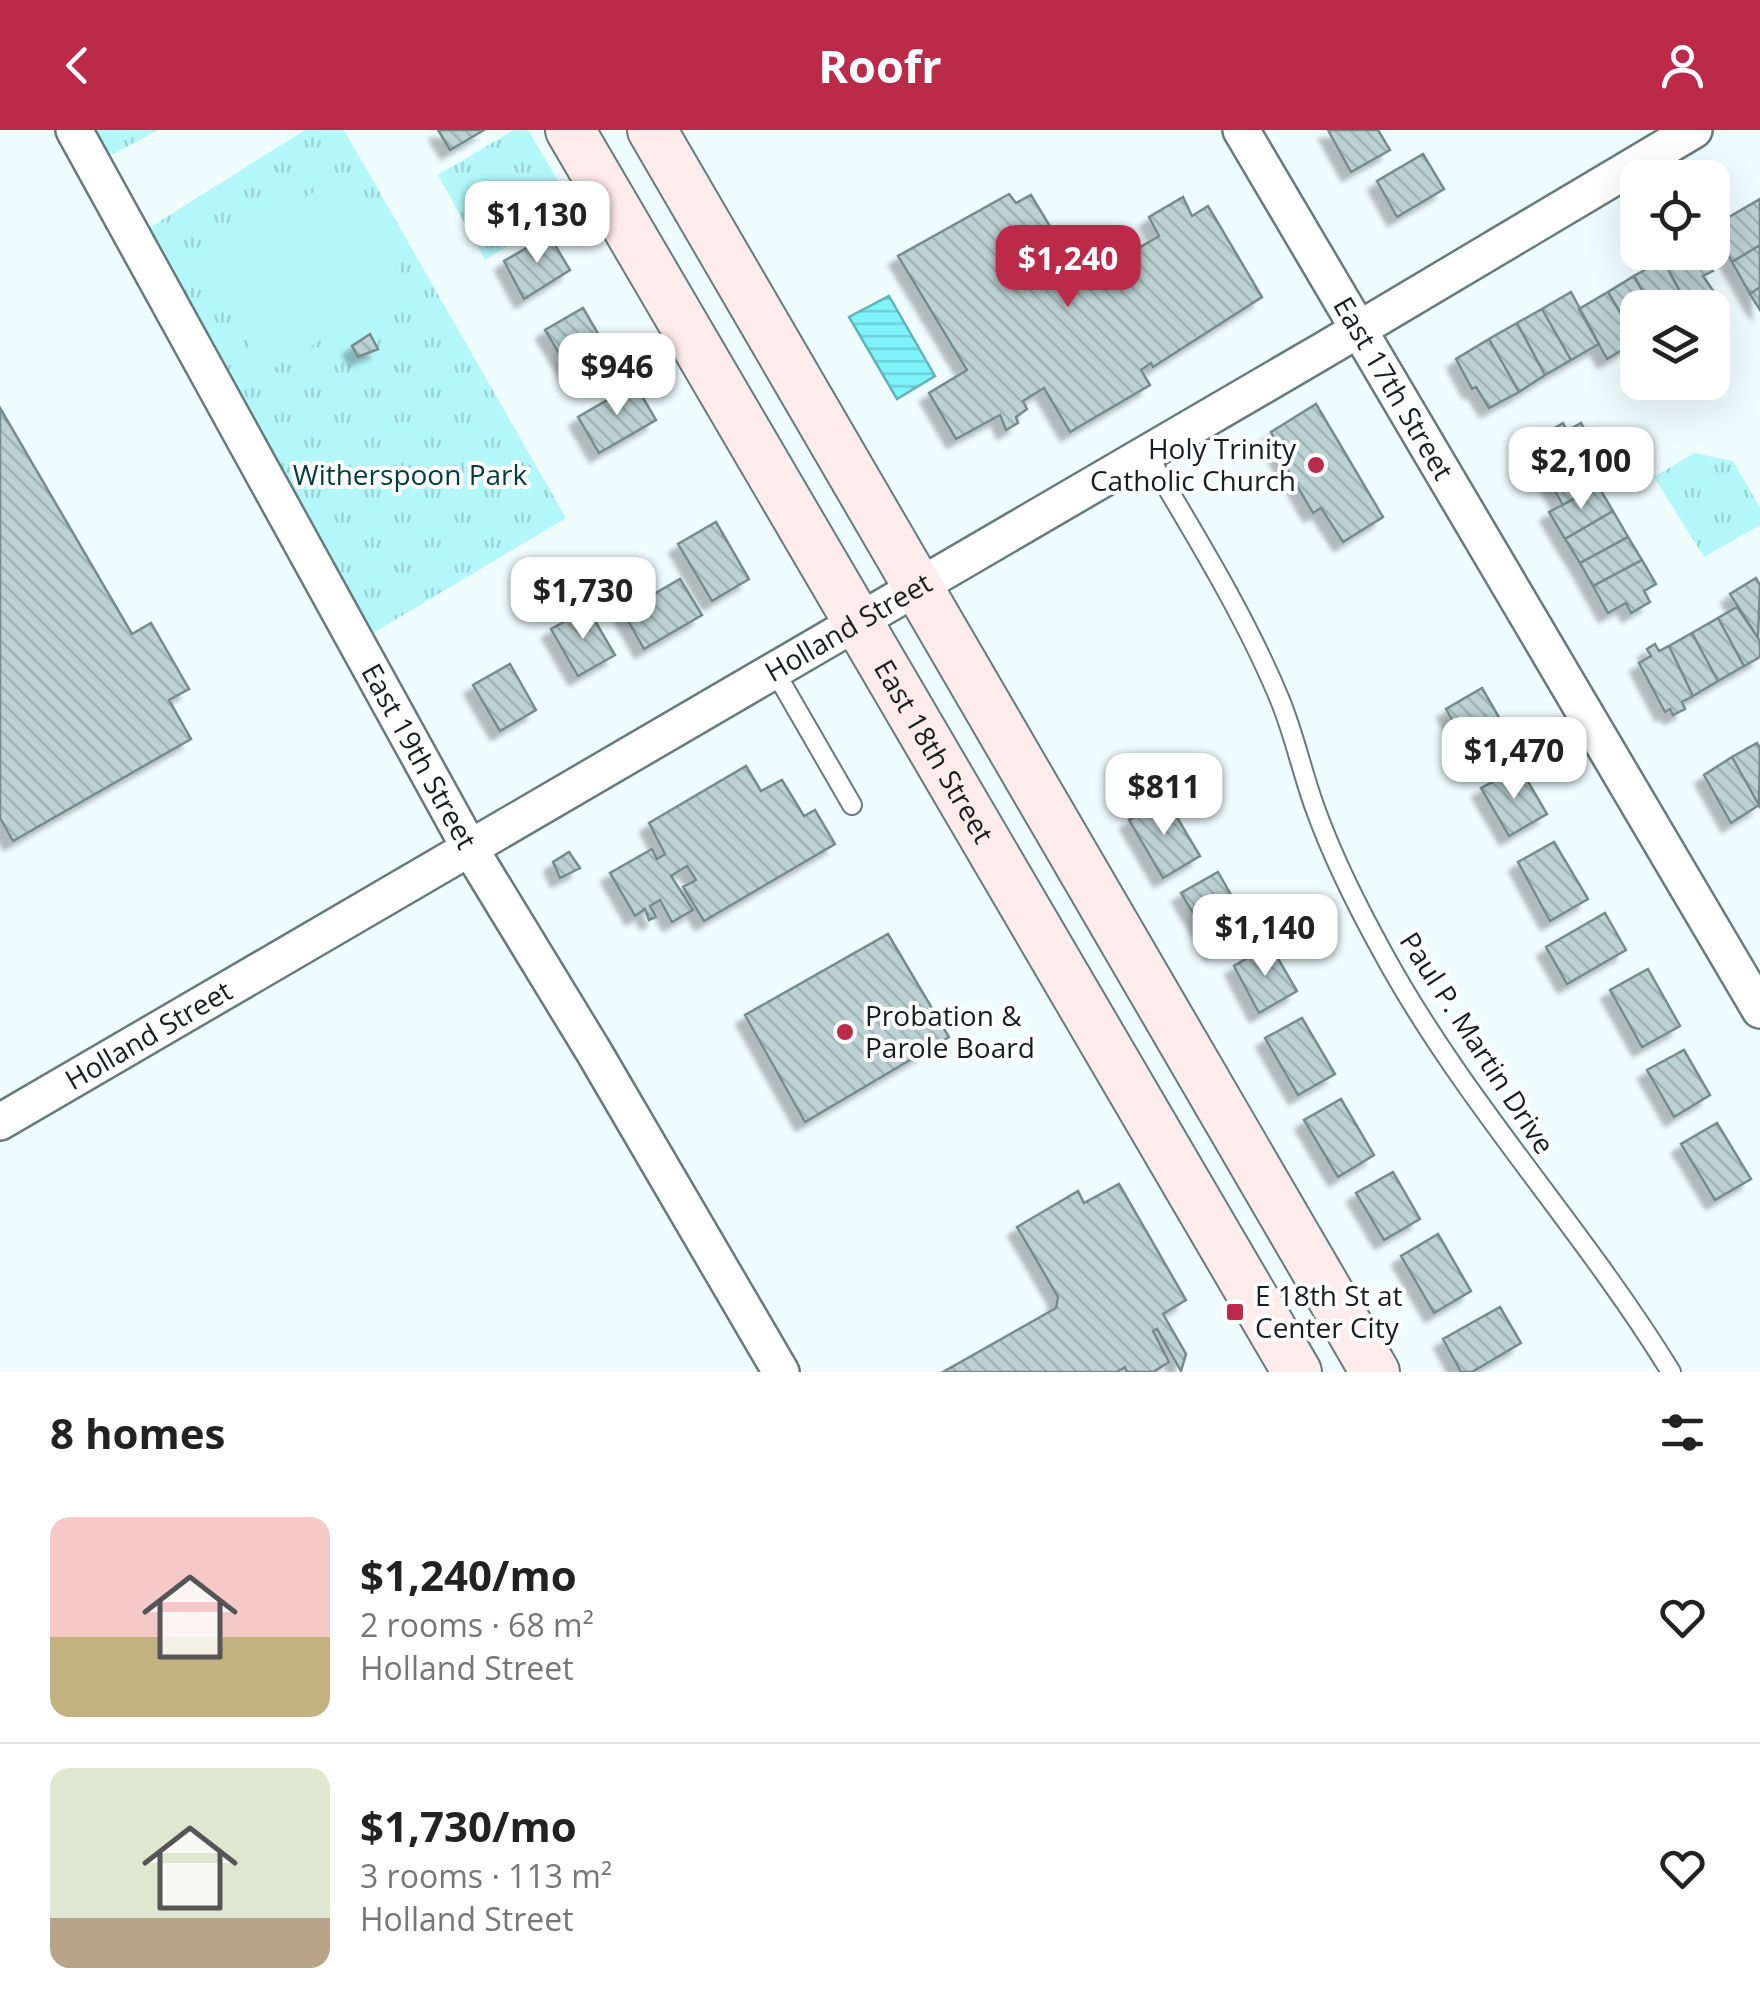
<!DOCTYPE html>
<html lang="en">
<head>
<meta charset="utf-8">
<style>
	:root { --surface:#fff; --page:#f6f6f6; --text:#222; --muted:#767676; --line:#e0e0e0; --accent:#bb2a49 }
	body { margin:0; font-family:"Open Sans",sans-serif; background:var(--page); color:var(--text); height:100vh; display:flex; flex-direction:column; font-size:38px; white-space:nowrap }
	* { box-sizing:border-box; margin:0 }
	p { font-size:32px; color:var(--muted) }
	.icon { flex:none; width:55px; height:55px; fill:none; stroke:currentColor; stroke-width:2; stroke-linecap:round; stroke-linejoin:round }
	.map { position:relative; height:1242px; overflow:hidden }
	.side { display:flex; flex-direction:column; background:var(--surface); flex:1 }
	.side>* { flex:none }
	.controls { position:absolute; left:1620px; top:30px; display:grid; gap:20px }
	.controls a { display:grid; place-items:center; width:110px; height:110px; border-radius:20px; background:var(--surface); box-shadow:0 10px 40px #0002; font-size:50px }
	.price { position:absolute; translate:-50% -85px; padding:0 22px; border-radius:20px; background:#fff; color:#222; font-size:32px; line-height:65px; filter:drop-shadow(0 2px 5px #0008) }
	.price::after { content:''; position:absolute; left:50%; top:60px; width:30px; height:22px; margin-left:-15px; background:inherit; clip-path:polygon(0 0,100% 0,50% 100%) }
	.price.selected { background:var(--accent); color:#fff }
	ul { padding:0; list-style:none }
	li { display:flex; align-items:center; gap:30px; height:250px; padding:0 50px }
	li+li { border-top:2px solid var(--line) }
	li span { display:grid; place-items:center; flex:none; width:280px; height:200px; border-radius:20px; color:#555 }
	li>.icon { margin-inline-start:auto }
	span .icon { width:120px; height:120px; fill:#fffc; stroke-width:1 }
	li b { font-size:42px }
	h2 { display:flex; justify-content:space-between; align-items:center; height:120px; padding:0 50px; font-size:42px }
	header { display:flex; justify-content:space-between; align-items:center; height:130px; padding:0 50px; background:var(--accent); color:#fff; font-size:45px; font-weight:700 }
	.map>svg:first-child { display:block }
</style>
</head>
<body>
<header><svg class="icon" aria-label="back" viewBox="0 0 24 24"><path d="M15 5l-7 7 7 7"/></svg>Roofr<svg class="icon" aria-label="person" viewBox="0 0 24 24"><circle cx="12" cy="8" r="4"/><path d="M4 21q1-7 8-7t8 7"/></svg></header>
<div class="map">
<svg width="1760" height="1242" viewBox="0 0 1760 1242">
	<defs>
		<pattern id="grass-tufts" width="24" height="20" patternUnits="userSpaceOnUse" patternTransform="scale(2.5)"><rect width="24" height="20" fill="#b4f7fb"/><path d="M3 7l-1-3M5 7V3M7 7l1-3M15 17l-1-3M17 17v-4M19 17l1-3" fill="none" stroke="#9ad3d7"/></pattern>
		<pattern id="water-rules" width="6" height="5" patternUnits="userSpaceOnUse" patternTransform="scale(2.5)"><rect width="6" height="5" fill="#7ff3fa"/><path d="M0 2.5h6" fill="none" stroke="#6dd0d6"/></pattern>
		<pattern id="building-back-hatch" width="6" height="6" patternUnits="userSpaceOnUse" patternTransform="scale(2.5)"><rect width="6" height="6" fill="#bcd1d2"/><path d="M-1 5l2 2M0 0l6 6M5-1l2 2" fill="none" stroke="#a1b3b4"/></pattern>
		<filter id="shadow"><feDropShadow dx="-9" dy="9" stdDeviation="2.5" flood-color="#0004"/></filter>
	</defs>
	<rect width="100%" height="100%" fill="#f0fdfe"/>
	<path fill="url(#grass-tufts)" d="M88 0H158L104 29Z
		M305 0H344L566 388 368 506 149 98Z
		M514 0H528L573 76 485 130 438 45Z
		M1694 323 1733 331 1760 378V395L1704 427 1654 347Z"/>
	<path fill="#b4f7fb" d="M342 46 409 156 266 243 199 128Z"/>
	<path fill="url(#water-rules)" stroke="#60b3b8" stroke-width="2.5" d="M889 166 935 246 897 269 849 187Z"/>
	<path fill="url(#building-back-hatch)" stroke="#778b8c" stroke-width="2.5" filter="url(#shadow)" d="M438 0H484L450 20Z
		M1328 0H1378L1390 20 1351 42Z
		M1423 24 1444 59 1397 87 1377 51Z
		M1009 64 1016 73 1031 65 1083 151 1159 106 1149 87 1183 67 1192 86 1208 76 1262 167 1153 237 1151 233 1141 240 1150 255 1070 302 1044 258 1023 271 1027 279 1016 287 1018 293 1006 300 1000 285 956 309 929 263 967 240 898 126Z
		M1760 69V115L1732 132 1712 97Z
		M549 105 570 140 524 169 504 131Z
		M1760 115V157L1750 164 1732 132Z
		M1677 122H1702L1713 141 1703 146 1716 165 1695 178H1689L1663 130Z
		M1663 130 1689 178H1652L1634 146Z
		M1634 146 1652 178H1638L1637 211 1608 162Z
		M1760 157V180L1750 164Z
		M1571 162 1599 214 1571 230 1542 179Z
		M1608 162 1637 211 1607 229 1579 179Z
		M583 178 610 224 572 245 545 200Z
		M1542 179 1571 230 1545 245 1517 193Z
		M1517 193 1545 245 1519 262 1489 209Z
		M370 204 378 219 358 227 352 216Z
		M1489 209 1519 262 1489 278 1476 257 1472 259 1456 229Z
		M635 254 656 290 599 323 578 287Z
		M1316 274 1383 387 1343 412 1321 378 1313 383 1273 315 1276 312 1271 302Z
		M0 278 132 504 151 493 189 559 169 570 191 609 13 711 0 688Z
		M1563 293 1567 301 1581 293 1597 322 1548 349 1533 321 1544 314 1540 307Z
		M1597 322 1612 347 1563 375 1548 349Z
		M1598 356 1613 381 1565 409 1549 382Z
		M1613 381 1628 407 1580 433 1565 409Z
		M716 392 749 449 712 471 678 414Z
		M1628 407 1642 430 1593 456 1580 433Z
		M1642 430 1656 454 1644 461 1650 472 1631 483 1626 473 1608 483 1593 456Z
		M1756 448 1760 455 1758 508 1730 464Z
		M680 449 702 485 644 519 623 482Z
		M1737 477 1760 511V527L1744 536 1718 488Z
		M588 479 615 525 578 546 551 499Z
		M1718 488 1744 536 1718 551 1692 503Z
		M1692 503 1718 551 1693 566 1669 516Z
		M1655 514 1659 521 1669 516 1693 566 1682 572 1685 579 1673 585 1670 579 1665 582 1639 533 1651 526 1647 519Z
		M510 534 536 580 500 601 473 555Z
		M1482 558 1515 615 1478 636 1446 579Z
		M1757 613 1760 618 1759 675 1732 627Z
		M1732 627 1759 675 1731 693 1704 645Z
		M746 636 761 661 782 650 804 686 815 680 835 714 704 791 683 757 696 750 687 736 671 746 693 780 672 792 660 770 650 776 656 787 649 790 645 779 635 786 610 743 652 719 657 729 665 724 649 693Z
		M1520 638 1547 684 1509 706 1481 658Z
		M1166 669 1200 726 1163 748 1129 690Z
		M1554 712 1588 769 1550 791 1518 732Z
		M569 722 580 738 560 748 553 732Z
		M1218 742 1250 798 1215 820 1181 763Z
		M1605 783 1626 820 1567 854 1546 817Z
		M888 804 949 907 805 992 745 885Z
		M1270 815 1297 861 1259 883 1234 836Z
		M1648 839 1680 896 1642 917 1610 860Z
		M1302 888 1335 944 1298 965 1265 908Z
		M1684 920 1710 965 1674 987 1647 940Z
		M1341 969 1374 1025 1338 1047 1304 990Z
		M1717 993 1751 1049 1715 1070 1681 1014Z
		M1393 1042 1420 1089 1384 1110 1356 1063Z
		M1119 1054 1186 1170 1163 1184 1186 1224 1181 1241 1157 1199 1153 1201 1169 1232 1153 1242H1127L1125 1237 1117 1242H943L1056 1178 1058 1167 1017 1097 1078 1061 1084 1073Z
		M1438 1104 1471 1161 1434 1183 1401 1126Z
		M1500 1177 1521 1213 1472 1242H1461L1443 1209Z"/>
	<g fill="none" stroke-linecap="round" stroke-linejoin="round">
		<g stroke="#677b7c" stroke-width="22">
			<path id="service" d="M1146 322C1193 402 1244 483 1280 570 1294 604 1302 642 1315 678 1333 728 1357 776 1383 823 1464 972 1582 1097 1671 1242
				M774 540 852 675"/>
		</g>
		<g stroke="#677b7c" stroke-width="40">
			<g id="minor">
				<path id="s1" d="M74 0 469 717 594 922 781 1242"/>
				<path id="s2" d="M1241 0 1760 880"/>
				<path id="s3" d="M0 992 1324 220 1694 0"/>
			</g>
		</g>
		<g stroke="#677b7c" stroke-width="52">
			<g id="secondary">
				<path id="s4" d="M570 0 1297 1242"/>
				<path d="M652 0 1375 1242"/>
			</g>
		</g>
		<use href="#service" stroke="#fff" stroke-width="18"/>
		<use href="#minor" stroke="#fff" stroke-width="35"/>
		<use href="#secondary" stroke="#feebec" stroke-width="48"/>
	</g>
	<g fill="#bb2a49" stroke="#fff" stroke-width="4">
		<circle cx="1316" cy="335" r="10"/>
		<circle cx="845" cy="902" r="10"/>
		<rect x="1225" y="1172" width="20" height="20" rx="5"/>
	</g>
	<g text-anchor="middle" stroke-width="8" stroke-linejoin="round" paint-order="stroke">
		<g font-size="28" fill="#161e1f" stroke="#fff">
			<text dy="10" stroke="none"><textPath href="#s2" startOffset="300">East 17th Street</textPath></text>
			<text dy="10" stroke="none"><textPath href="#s3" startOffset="982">Holland Street</textPath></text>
			<text dy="10" stroke="none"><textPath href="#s4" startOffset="720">East 18th Street</textPath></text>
			<text dy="10" stroke="none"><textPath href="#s1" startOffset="715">East 19th Street</textPath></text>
			<text dy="10" stroke="none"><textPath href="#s3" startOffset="172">Holland Street</textPath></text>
			<text transform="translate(1477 913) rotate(57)" y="10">Paul P. Martin Drive</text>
		</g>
		<g font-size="28" fill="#161e1f" stroke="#fff" text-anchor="start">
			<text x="1296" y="329" text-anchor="end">Holy Trinity<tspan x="1296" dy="32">Catholic Church</tspan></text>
			<text x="865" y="896">Probation &amp;<tspan x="865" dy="32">Parole Board</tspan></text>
			<text x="1255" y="1176">E 18th St at<tspan x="1255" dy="32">Center City</tspan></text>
		</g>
		<g font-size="28" fill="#003b3e" stroke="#fff">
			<text x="410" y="355">Witherspoon Park</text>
		</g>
	</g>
</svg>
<div class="controls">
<a><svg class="icon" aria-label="locate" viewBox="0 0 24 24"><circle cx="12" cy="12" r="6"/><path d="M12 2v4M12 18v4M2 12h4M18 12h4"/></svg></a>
<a><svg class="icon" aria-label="layers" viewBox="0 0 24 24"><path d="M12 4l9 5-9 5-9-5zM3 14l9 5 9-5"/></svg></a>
</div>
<b class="price" style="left:537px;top:136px">$1,130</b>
<b class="price selected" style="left:1068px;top:180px">$1,240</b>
<b class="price" style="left:617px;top:288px">$946</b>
<b class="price" style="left:1581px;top:382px">$2,100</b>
<b class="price" style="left:583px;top:512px">$1,730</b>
<b class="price" style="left:1514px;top:672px">$1,470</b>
<b class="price" style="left:1164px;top:708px">$811</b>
<b class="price" style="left:1265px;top:849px">$1,140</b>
</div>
<section class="side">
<h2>8 homes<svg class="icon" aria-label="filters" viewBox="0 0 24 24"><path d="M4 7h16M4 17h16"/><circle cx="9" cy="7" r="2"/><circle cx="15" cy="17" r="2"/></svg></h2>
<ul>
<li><span style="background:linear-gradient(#f6c9c9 60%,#c2b280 0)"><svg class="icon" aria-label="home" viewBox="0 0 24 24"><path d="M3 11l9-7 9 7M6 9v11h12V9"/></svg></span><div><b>$1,240/mo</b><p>2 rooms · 68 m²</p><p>Holland Street</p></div><svg class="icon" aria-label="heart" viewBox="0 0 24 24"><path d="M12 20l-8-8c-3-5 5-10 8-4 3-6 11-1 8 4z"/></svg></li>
<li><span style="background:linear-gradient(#dfe7d0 75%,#b9a48a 0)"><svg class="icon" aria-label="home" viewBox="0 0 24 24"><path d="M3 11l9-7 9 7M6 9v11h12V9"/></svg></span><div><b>$1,730/mo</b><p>3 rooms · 113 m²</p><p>Holland Street</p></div><svg class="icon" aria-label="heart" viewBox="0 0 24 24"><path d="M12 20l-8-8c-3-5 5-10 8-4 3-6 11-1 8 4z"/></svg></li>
</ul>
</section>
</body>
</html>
